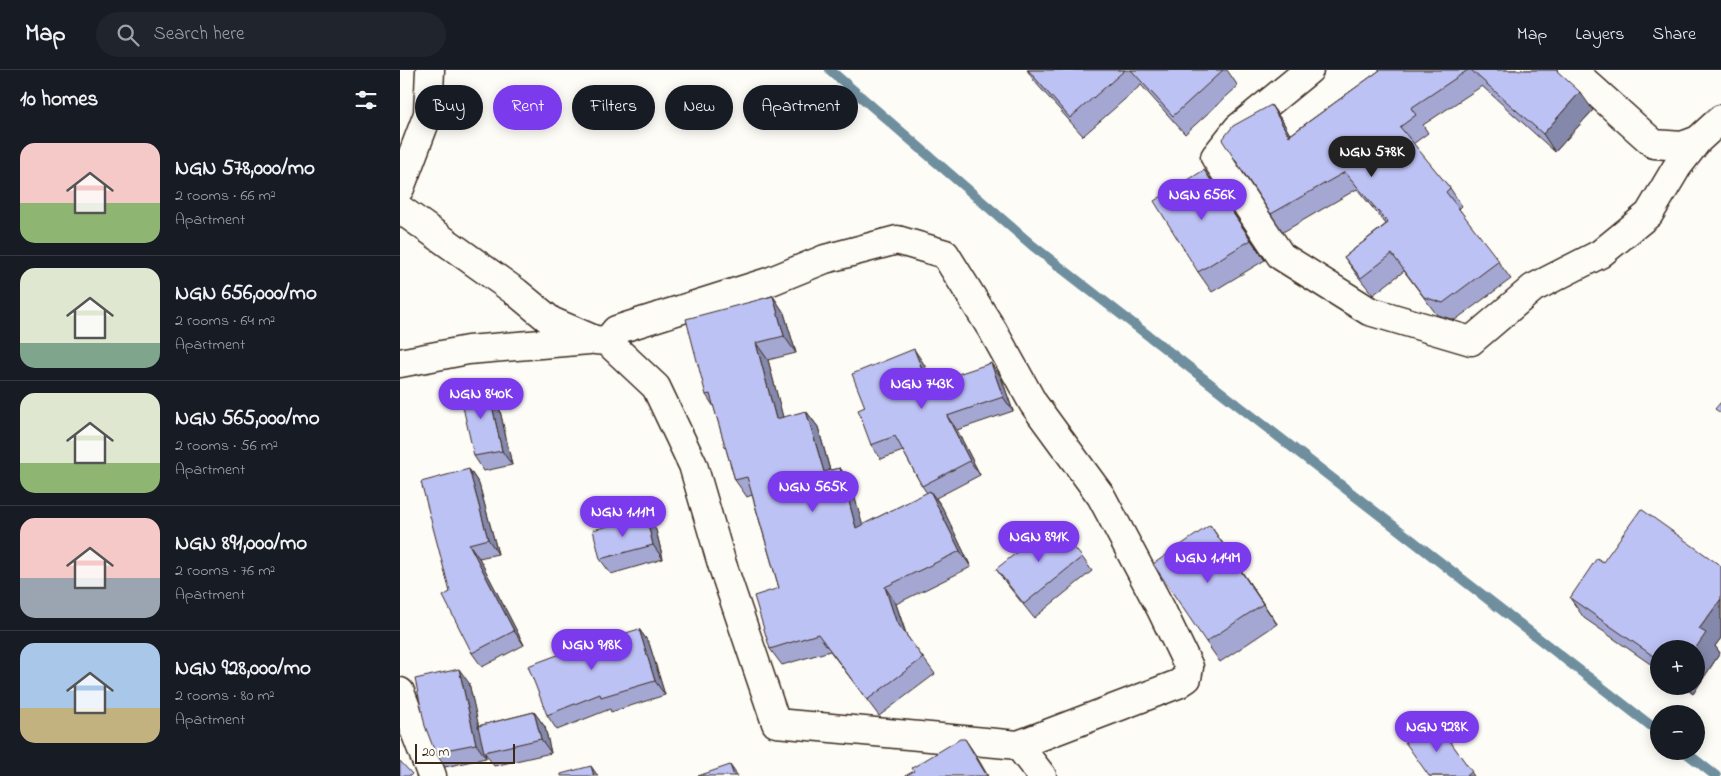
<!DOCTYPE html>
<html lang="en">
<head>
<meta charset="utf-8">
<style>
	:root { --surface:#171b24; --page:#20242c; --text:#f1f3f6; --muted:#9ea1a6; --line:#363941; --accent:#7c3aed }
	body { margin:0; font-family:"Indie Flower",sans-serif; background:var(--page); color:var(--text); height:100vh; display:flex; flex-direction:column; font-size:19px; white-space:nowrap }
	* { box-sizing:border-box; margin:0 }
	p { font-size:16px; color:var(--muted) }
	.icon { flex:none; width:28px; height:28px; fill:none; stroke:currentColor; stroke-width:2; stroke-linecap:round; stroke-linejoin:round }
	.map { position:relative; flex:1; overflow:hidden }
	.drawer { display:flex; flex-direction:column; background:var(--surface); width:400px }
	.drawer>* { flex:none }
	.guide { position:absolute; left:15px; top:15px; width:475px; height:45px; display:flex; gap:10px }
	.tools { position:absolute; left:1250px; top:570px; display:grid; gap:10px }
	.tools a { display:grid; place-items:center; width:55px; height:55px; border-radius:50%; background:var(--surface); box-shadow:0 2px 12px #0003; font-size:25px }
	.scale { position:absolute; left:15px; bottom:12px; width:100px; box-sizing:border-box; padding-left:5px; border:2px solid #3b2a1e; border-top:0; font-size:14px; line-height:18px; white-space:nowrap; color:#3b2a1e; -webkit-text-stroke:4px #fdfcf7; paint-order:stroke }
	.price { position:absolute; translate:-50% -42px; padding:0 11px; border-radius:18px; background:var(--accent); color:#fff; font-size:16px; line-height:32px; filter:drop-shadow(0 1px 2px #0008) }
	.price::after { content:''; position:absolute; left:50%; top:30px; width:15px; height:11px; margin-left:-8px; background:inherit; clip-path:polygon(0 0,100% 0,50% 100%) }
	.price.active { background:#222; color:#fff }
	ul { padding:0; list-style:none }
	li { display:flex; align-items:center; gap:15px; height:125px; padding:0 20px }
	li+li { border-top:1px solid var(--line) }
	li span { display:grid; place-items:center; flex:none; width:140px; height:100px; border-radius:15px; color:#555 }
	li>.icon { margin-inline-start:auto }
	span .icon { width:60px; height:60px; fill:#fffc; stroke-width:1 }
	li b { font-size:21px }
	h2 { display:flex; justify-content:space-between; align-items:center; height:60px; padding:0 20px; font-size:21px }
	.pill { padding:0 18px; border-radius:22px; background:var(--surface); box-shadow:0 2px 12px #0003; font-size:18px; line-height:45px }
	.pill.active { background:var(--accent); color:#fff }
	header { display:flex; align-items:center; gap:30px; box-sizing:border-box; height:70px; padding:0 25px; background:var(--surface); border-bottom:1px solid var(--line) }
	header strong { font-size:24px }
	nav { display:flex; gap:28px; margin-inline-start:auto; font-size:18px }
	.search { width:350px; height:45px; background:var(--page); display:flex; align-items:center; gap:12px; box-sizing:border-box; padding:0 18px; border-radius:28px; color:var(--muted); font-size:19px }
	main { display:flex; flex:1; min-height:0 }
	.map>svg:first-child { display:block }
</style>
</head>
<body>
<header>
<strong>Map</strong>
<div class="search"><svg class="icon" aria-label="search" viewBox="0 0 24 24"><circle cx="10" cy="10" r="6"/><path d="M15 15l6 6"/></svg>Search here</div>
<nav><a>Map</a><a>Layers</a><a>Share</a></nav>
</header>
<main>
<section class="drawer">
<h2>10 homes<svg class="icon" aria-label="filters" viewBox="0 0 24 24"><path d="M4 7h16M4 17h16"/><circle cx="9" cy="7" r="2"/><circle cx="15" cy="17" r="2"/></svg></h2>
<ul>
<li><span style="background:linear-gradient(#f6c9c9 60%,#8fb573 0)"><svg class="icon" aria-label="home" viewBox="0 0 24 24"><path d="M3 11l9-7 9 7M6 9v11h12V9"/></svg></span><div><b>NGN 578,000/mo</b><p>2 rooms · 66 m²</p><p>Apartment</p></div></li>
<li><span style="background:linear-gradient(#dfe7d0 75%,#7fa58c 0)"><svg class="icon" aria-label="home" viewBox="0 0 24 24"><path d="M3 11l9-7 9 7M6 9v11h12V9"/></svg></span><div><b>NGN 656,000/mo</b><p>2 rooms · 64 m²</p><p>Apartment</p></div></li>
<li><span style="background:linear-gradient(#dfe7d0 70%,#8fb573 0)"><svg class="icon" aria-label="home" viewBox="0 0 24 24"><path d="M3 11l9-7 9 7M6 9v11h12V9"/></svg></span><div><b>NGN 565,000/mo</b><p>2 rooms · 56 m²</p><p>Apartment</p></div></li>
<li><span style="background:linear-gradient(#f6c9c9 60%,#9aa5b1 0)"><svg class="icon" aria-label="home" viewBox="0 0 24 24"><path d="M3 11l9-7 9 7M6 9v11h12V9"/></svg></span><div><b>NGN 891,000/mo</b><p>2 rooms · 76 m²</p><p>Apartment</p></div></li>
<li><span style="background:linear-gradient(#a9c7e8 65%,#c2b280 0)"><svg class="icon" aria-label="home" viewBox="0 0 24 24"><path d="M3 11l9-7 9 7M6 9v11h12V9"/></svg></span><div><b>NGN 928,000/mo</b><p>2 rooms · 80 m²</p><p>Apartment</p></div></li>
</ul>
</section>
<div class="map">
<svg width="1321" height="706" viewBox="0 0 1321 706">
	<rect width="100%" height="100%" fill="#fdfcf7"/>
	<filter id="ink" filterUnits="userSpaceOnUse"><feTurbulence type="fractalNoise" baseFrequency=".02" numOctaves="2"/><feDisplacementMap in="SourceGraphic" scale="10" xChannelSelector="R" yChannelSelector="G"/><feConvolveMatrix kernelMatrix="1 2 1 2 8 2 1 2 1" color-interpolation-filters="sRGB"/></filter>
	<g filter="url(#ink)">
		<g fill="none" stroke-linecap="round" stroke-linejoin="round">
			<path stroke="#6f8f9e" stroke-width="10" d="M430 0 633 176 1259 662
				M1284 681 1316 706"/>
			<g stroke="#3b2a1e" stroke-width="31">
				<path id="minor" d="M909 0 838 58 815 87 881 186 969 241 1071 271 1133 218 1200 184 1249 144 1277 97 1298 70
					M1172 0 1254 74 1282 76 1298 70 1321 49
					M0 118 28 44 30 0
					M0 139 116 222 151 251 195 270 207 271 256 317 293 395 322 494 376 653 618 675 778 614 787 608 789 597 761 539 701 426 633 333 593 261 545 184 497 170 425 189 371 211 216 260 207 271
					M0 293 68 280 189 270
					M0 622 32 706
					M618 675 642 706"/>
			</g>
			<use href="#minor" stroke="#fdfcf7" stroke-width="28"/>
		</g>
		<path fill="#a3a7d2" stroke="#3b2a1e" d="M627 0H827L838 16 785 64 741 15 683 66 635 12Z
			M980 0H1156L1193 40 1155 82 1082 16 1023 55 1028 63 1013 74 1050 118 1062 136 1059 139 1111 209 1055 250 1037 245 1004 201 973 225 957 205 944 187 986 154 957 119 883 162 871 144V35L883 52 890 65Z
			M804 100 865 190 812 222 798 202Z
			M373 226 384 243 396 283 368 290 383 348 406 341 418 357 430 400 440 398 451 414 462 455 527 423 522 416 503 381 481 389 471 375 465 337 524 294 532 313 601 307 613 341 557 360 580 405 536 428 542 437 571 497 496 534 507 566 535 604 479 646 430 581 382 595 370 579 379 518 352 425 347 427 335 410 314 337 306 325Z
			M97 327 112 395 84 401 74 386Z
			M69 399 79 414 98 484 79 488 124 575 82 597 72 583 50 522Z
			M246 446 256 460 263 489 211 504 200 489Z
			M824 475 877 554 820 592 806 572Z
			M682 487 692 501 634 548 606 513 596 499Z
			M1203 492 1321 496V568L1315 576 1320 583 1293 624 1282 616H1296L1259 579V600L1184 548 1170 528Z
			M239 559 249 573 265 625 211 642 210 639 157 660 147 645Z
			M69 613 78 656 134 642 145 657 151 683 94 696 85 683 86 688 45 697 35 682Z
			M1035 650 1074 706H1029Z"/>
		<path fill="#8488ab" stroke="#3b2a1e" d="M1180 22 1193 40 1155 82 1143 64Z
			M871 35 883 52 901 84 889 66Z
			M804 100 818 120 865 190 851 170Z
			M373 226 384 243 396 283 384 266Z
			M356 273 368 290 388 366 376 349Z
			M514 279 524 294 538 328 528 314Z
			M591 293 601 307 613 341 603 327Z
			M87 313 97 327 112 395 102 381Z
			M406 341 418 357 435 419 424 402Z
			M547 346 557 360 580 405 570 391Z
			M440 398 451 414 468 474 456 458Z
			M69 399 79 414 98 484 88 469Z
			M530 421 542 437 571 497 560 481Z
			M246 446 256 460 263 489 253 475Z
			M810 455 824 475 877 554 863 534Z
			M69 474 79 488 124 575 114 561Z
			M485 517 496 534 507 568 496 551Z
			M1321 529V568L1315 576 1320 583 1293 624 1287 616H1296V579H1295L1299 559Z
			M239 559 249 573 265 625 255 611Z
			M59 599 69 613 86 688 76 674Z
			M134 642 145 657 151 683 141 669Z
			M565 669 577 687 588 706H587Z
			M330 695 338 706H334Z
			M191 696 198 706H194Z"/>
		<path fill="#bdc2f4" stroke="#3b2a1e" d="M628 0H725L670 48Z
			M731 0H823L773 46Z
			M980 0H1068L1011 38 1016 45 1000 57 1050 118 1046 122 1099 191 1043 233 1024 227 992 184 961 208 944 187 988 153 945 102 871 144 822 70 833 56 871 35 889 66Z
			M1071 0H1156L1180 22 1143 64Z
			M804 100 851 170 798 202 754 131Z
			M373 226 384 266 356 273 376 349 406 341 424 402 440 398 456 458 530 421 560 481 485 517 496 551 523 588 467 630 418 564 370 579 354 526 379 518 347 407 335 410 310 324 306 325 286 249Z
			M514 279 528 314 591 293 603 327 547 346 570 391 522 416 495 366 471 375 458 340 465 337 452 304Z
			M87 313 102 381 74 386 59 319Z
			M1321 332V343L1315 339Z
			M69 399 88 469 69 474 114 561 72 583 43 526 50 522 21 412Z
			M1241 439 1321 496V529L1299 559 1306 563 1295 579H1259V590L1170 528 1197 488 1203 492Z
			M246 446 253 475 200 489 193 460Z
			M654 453 682 487 624 534 596 499Z
			M810 455 863 534 806 572 753 494Z
			M239 559 255 611 201 627 200 624 147 645 128 596 171 580Z
			M59 599 76 674 35 682 25 656 15 609Z
			M134 642 141 669 84 682 78 656Z
			M1035 650 1072 702 1066 706H1029L1005 672Z
			M560 669H565L587 706H505L514 701 512 698Z
			M0 691 12 704 10 706H0Z
			M330 695 334 706H298Z
			M191 696 194 706H161V704Z"/>
	</g>
</svg>
<div class="tools">
<a>+</a>
<a>−</a>
</div>
<div class="scale">20 m</div>
<b class="price active" style="left:972px;top:108px">NGN 578K</b>
<b class="price" style="left:802px;top:151px">NGN 656K</b>
<b class="price" style="left:522px;top:340px">NGN 743K</b>
<b class="price" style="left:81px;top:350px">NGN 840K</b>
<b class="price" style="left:413px;top:443px">NGN 565K</b>
<b class="price" style="left:223px;top:468px">NGN 1.11M</b>
<b class="price" style="left:639px;top:493px">NGN 891K</b>
<b class="price" style="left:808px;top:514px">NGN 1.14M</b>
<b class="price" style="left:192px;top:601px">NGN 918K</b>
<b class="price" style="left:1037px;top:683px">NGN 928K</b>
<div class="guide">
<a class="pill">Buy</a>
<a class="pill active">Rent</a>
<a class="pill">Filters</a>
<a class="pill">New</a>
<a class="pill">Apartment</a>
</div>
</div>
</main>
</body>
</html>
